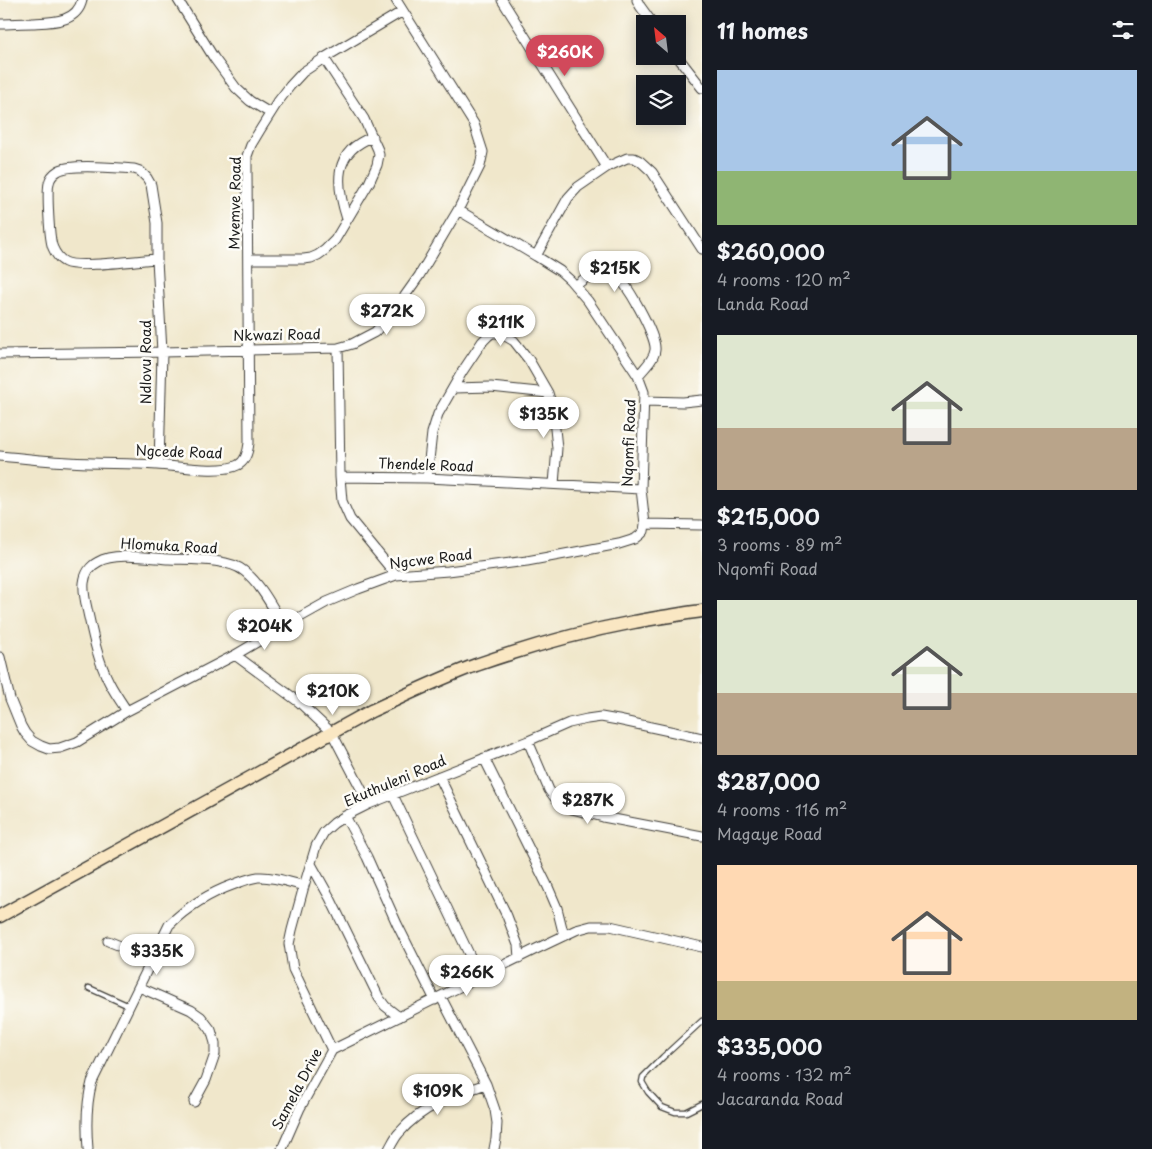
<!DOCTYPE html>
<html lang="en">
<head>
<meta charset="utf-8">
<style>
	:root { --surface:#171b24; --page:#242831; --text:#f1f3f6; --muted:#9ea1a6; --accent:#d1495b }
	body { margin:0; font-family:"Playpen Sans",sans-serif; background:var(--page); color:var(--text); height:100vh; display:flex; flex-direction:column; font-size:19px; white-space:nowrap }
	* { box-sizing:border-box; margin:0 }
	p { font-size:16px; color:var(--muted) }
	.icon { flex:none; width:28px; height:28px; fill:none; stroke:currentColor; stroke-width:2; stroke-linecap:round; stroke-linejoin:round }
	.map { position:relative; flex:1; overflow:hidden }
	.details { display:flex; flex-direction:column; background:var(--surface); width:450px }
	.details>* { flex:none }
	.needle { width:32px; rotate:332deg }
	.fabs { position:absolute; left:636px; top:15px; display:grid; gap:10px }
	.fabs a { display:grid; place-items:center; width:50px; height:50px; border-radius:0px; background:var(--surface); box-shadow:0 2px 12px #0003; font-size:25px }
	.price { position:absolute; translate:-50% -42px; padding:0 11px; border-radius:18px; background:#fff; color:#222; font-size:16px; line-height:32px; filter:drop-shadow(0 1px 2px #0008) }
	.price::after { content:''; position:absolute; left:50%; top:30px; width:15px; height:11px; margin-left:-8px; background:inherit; clip-path:polygon(0 0,100% 0,50% 100%) }
	.price.selected { background:var(--accent); color:#fff }
	ul { padding:0; list-style:none }
	li { display:grid; align-content:center; gap:10px; height:265px; padding:0 15px }
	li span { display:grid; place-items:center; height:155px; border-radius:0px; color:#555 }
	li>.icon { margin-inline-start:auto }
	span .icon { width:90px; height:90px; fill:#fffc; stroke-width:1 }
	li b { font-size:21px }
	h2 { display:flex; justify-content:space-between; align-items:center; height:60px; padding:0 15px; font-size:21px }
	main { display:flex; flex:1; min-height:0 }
	.map>svg:first-child { display:block }
</style>
</head>
<body>
<main>
<div class="map">
<svg width="702" height="1149" viewBox="0 0 702 1149">
	<rect width="100%" height="100%" fill="#fdfcf7"/>
	<filter id="ink" filterUnits="userSpaceOnUse"><feTurbulence type="fractalNoise" baseFrequency=".02" numOctaves="2"/><feDisplacementMap in="SourceGraphic" scale="10" xChannelSelector="R" yChannelSelector="G"/><feConvolveMatrix kernelMatrix="1 2 1 2 8 2 1 2 1" color-interpolation-filters="sRGB"/></filter>
	<filter id="wash" filterUnits="userSpaceOnUse"><feTurbulence type="fractalNoise" baseFrequency=".0096" numOctaves="4" result="noise"/><feDisplacementMap in="SourceGraphic" scale="20" xChannelSelector="R" yChannelSelector="G"/><feGaussianBlur stdDeviation="1.12" result="paint"/><feColorMatrix in="noise" values="0 0 0 0 0 0 0 0 0 0 0 0 0 0 0 0 0 1.4 0 .05"/><feComposite in="paint" operator="in"/></filter>
	<g filter="url(#wash)">
		<rect width="100%" height="100%" fill="#f0e7cb"/>
	</g>
	<g filter="url(#ink)">
		<g fill="none" stroke-linecap="round" stroke-linejoin="round">
			<g stroke="#3c3a36" stroke-width="7">
				<path id="lane" d="M89 988 129 1006
					M702 1021 663 1057 643 1077 642 1082 648 1092 662 1107 675 1112H686L702 1104"/>
			</g>
			<g stroke="#3c3a36" stroke-width="11">
				<path id="street" d="M178 0 214 58 236 88 250 101 270 113
					M502 0 607 167
					M637 0 640 6 653 24
					M0 24C11 24 21 23 32 23 51 22 77 23 82 0
					M677 56 702 88
					M347 219C336 185 332 151 373 137
					M536 256 568 198 578 187 591 178 607 167 627 158H634L640 161 652 172 702 249
					M157 259C139 260 78 269 65 262 60 260 55 253 53 248 49 240 47 191 49 183 50 178 53 174 58 171 70 163 117 168 134 169L140 171 147 178 151 185 157 223V259L162 352 159 465
					M248 259H304L311 258 318 255 325 250 335 240 369 183 377 165 379 155 378 150 364 119 324 58
					M575 286C583 280 595 269 606 270 607 270 612 272 613 272 625 279 657 336 655 350 654 360 644 368 638 376
					M338 348 340 477 342 501 350 519 396 575
					M0 354 162 352 338 348 352 344 375 332 392 314 419 276 458 210 480 166 483 152 474 124 396 0
					M454 388 491 387 548 393
					M644 401 683 402 702 400
					M0 456C23 458 46 461 69 462 98 464 128 463 157 465 177 466 221 474 238 465 246 461 248 452 249 443L247 172V156L251 145 260 130 277 103 290 86 303 72 324 58 403 11
					M340 477 427 478 641 489
					M427 478 432 433 438 414 462 372 482 342 488 336 492 333H497L502 334 514 341 529 360 548 393 553 410 557 448 554 484
					M645 524 702 525
					M235 655 299 702 332 733 369 804
					M0 657 10 699 21 726 25 733 32 741 41 746 49 749 60 748 77 742 127 711 235 655 284 626 327 602 358 589 396 575 448 571 527 561 619 544 635 539 640 535 644 531 645 524 641 489 644 392 638 376 588 301 570 280 560 271 536 256 458 210
					M127 711C121 702 114 692 109 682 98 661 93 636 88 613 86 604 83 593 84 583 85 574 90 566 98 562 114 552 150 558 169 559 190 560 228 558 244 571 261 584 272 607 284 626
					M528 741 549 790 555 798 562 803 572 809 603 817 702 836
					M484 758 548 887 557 908 564 936
					M439 776 507 916 518 945 519 958
					M393 795 480 977
					M345 816 367 857 397 924 435 1000
					M311 864 330 898 379 998 385 1006 399 1017
					M108 941 152 959
					M139 987 191 1010 201 1017 211 1030 215 1043V1054L206 1080 194 1102
					M441 997 486 1084 495 1110 497 1123 496 1139 494 1149
					M332 1050 293 969 289 944 292 930 304 886 316 846 324 832 334 823 345 816 369 804 528 741 569 723 587 719 601 717 618 720 702 738
					M88 1149C86 1126 86 1104 92 1082L169 925C188 906 210 893 235 884 243 881 250 878 258 877 273 876 289 882 304 886
					M282 1149 300 1108 332 1050 534 950 576 930 591 926H610L702 947
					M389 1149C392 1144 395 1137 399 1133 422 1106 454 1095 486 1084"/>
			</g>
			<g stroke="#3c3a36" stroke-width="15">
				<path id="secondary" d="M0 916 371 711C406 695 441 678 476 665 528 647 581 632 634 622 657 618 679 614 702 611"/>
			</g>
			<use href="#lane" stroke="#fff" stroke-width="4.5"/>
			<use href="#street" stroke="#fff" stroke-width="9"/>
			<use href="#secondary" stroke="#fae7c3" stroke-width="12"/>
		</g>
	</g>
	<g text-anchor="middle" stroke-width="5" stroke-linejoin="round" paint-order="stroke">
		<g font-size="14" fill="#1c1c1c" stroke="#fdfcf7">
			<text transform="translate(235 203) rotate(-89)" y="5">Mvemve Road</text>
			<text transform="translate(277 335) rotate(-1)" y="5">Nkwazi Road</text>
			<text transform="translate(146 362) rotate(-90)" y="5">Ndlovu Road</text>
			<text transform="translate(629 443) rotate(-88)" y="5">Nqomfi Road</text>
			<text transform="translate(179 452) rotate(2)" y="5">Ngcede Road</text>
			<text transform="translate(426 465) rotate(2)" y="5">Thendele Road</text>
			<text transform="translate(169 546) rotate(3)" y="5">Hlomuka Road</text>
			<text transform="translate(431 559) rotate(-7)" y="5">Ngcwe Road</text>
			<text transform="translate(395 781) rotate(-23)" y="5">Ekuthuleni Road</text>
			<text transform="translate(297 1089) rotate(-62)" y="5">Samela Drive</text>
		</g>
	</g>
</svg>
<div class="fabs">
<a><svg class="needle" viewBox="-14 -14 28 28"><path d="M0-13l5 13h-10z" fill="#e53935"/><path d="M0 13l5-13h-10z" fill="#9ea1a6"/></svg></a>
<a><svg class="icon" aria-label="layers" viewBox="0 0 24 24"><path d="M12 4l9 5-9 5-9-5zM3 14l9 5 9-5"/></svg></a>
</div>
<b class="price selected" style="left:565px;top:77px">$260K</b>
<b class="price" style="left:615px;top:293px">$215K</b>
<b class="price" style="left:387px;top:336px">$272K</b>
<b class="price" style="left:501px;top:347px">$211K</b>
<b class="price" style="left:544px;top:439px">$135K</b>
<b class="price" style="left:265px;top:651px">$204K</b>
<b class="price" style="left:333px;top:716px">$210K</b>
<b class="price" style="left:588px;top:825px">$287K</b>
<b class="price" style="left:157px;top:976px">$335K</b>
<b class="price" style="left:467px;top:997px">$266K</b>
<b class="price" style="left:438px;top:1116px">$109K</b>
</div>
<section class="details">
<h2>11 homes<svg class="icon" aria-label="filters" viewBox="0 0 24 24"><path d="M4 7h16M4 17h16"/><circle cx="9" cy="7" r="2"/><circle cx="15" cy="17" r="2"/></svg></h2>
<ul>
<li><span style="background:linear-gradient(#a9c7e8 65%,#8fb573 0)"><svg class="icon" aria-label="home" viewBox="0 0 24 24"><path d="M3 11l9-7 9 7M6 9v11h12V9"/></svg></span><div><b>$260,000</b><p>4 rooms · 120 m²</p><p>Landa Road</p></div></li>
<li><span style="background:linear-gradient(#dfe7d0 60%,#b9a48a 0)"><svg class="icon" aria-label="home" viewBox="0 0 24 24"><path d="M3 11l9-7 9 7M6 9v11h12V9"/></svg></span><div><b>$215,000</b><p>3 rooms · 89 m²</p><p>Nqomfi Road</p></div></li>
<li><span style="background:linear-gradient(#dfe7d0 60%,#b9a48a 0)"><svg class="icon" aria-label="home" viewBox="0 0 24 24"><path d="M3 11l9-7 9 7M6 9v11h12V9"/></svg></span><div><b>$287,000</b><p>4 rooms · 116 m²</p><p>Magaye Road</p></div></li>
<li><span style="background:linear-gradient(#ffd9b3 75%,#c2b280 0)"><svg class="icon" aria-label="home" viewBox="0 0 24 24"><path d="M3 11l9-7 9 7M6 9v11h12V9"/></svg></span><div><b>$335,000</b><p>4 rooms · 132 m²</p><p>Jacaranda Road</p></div></li>
</ul>
</section>
</main>
</body>
</html>
